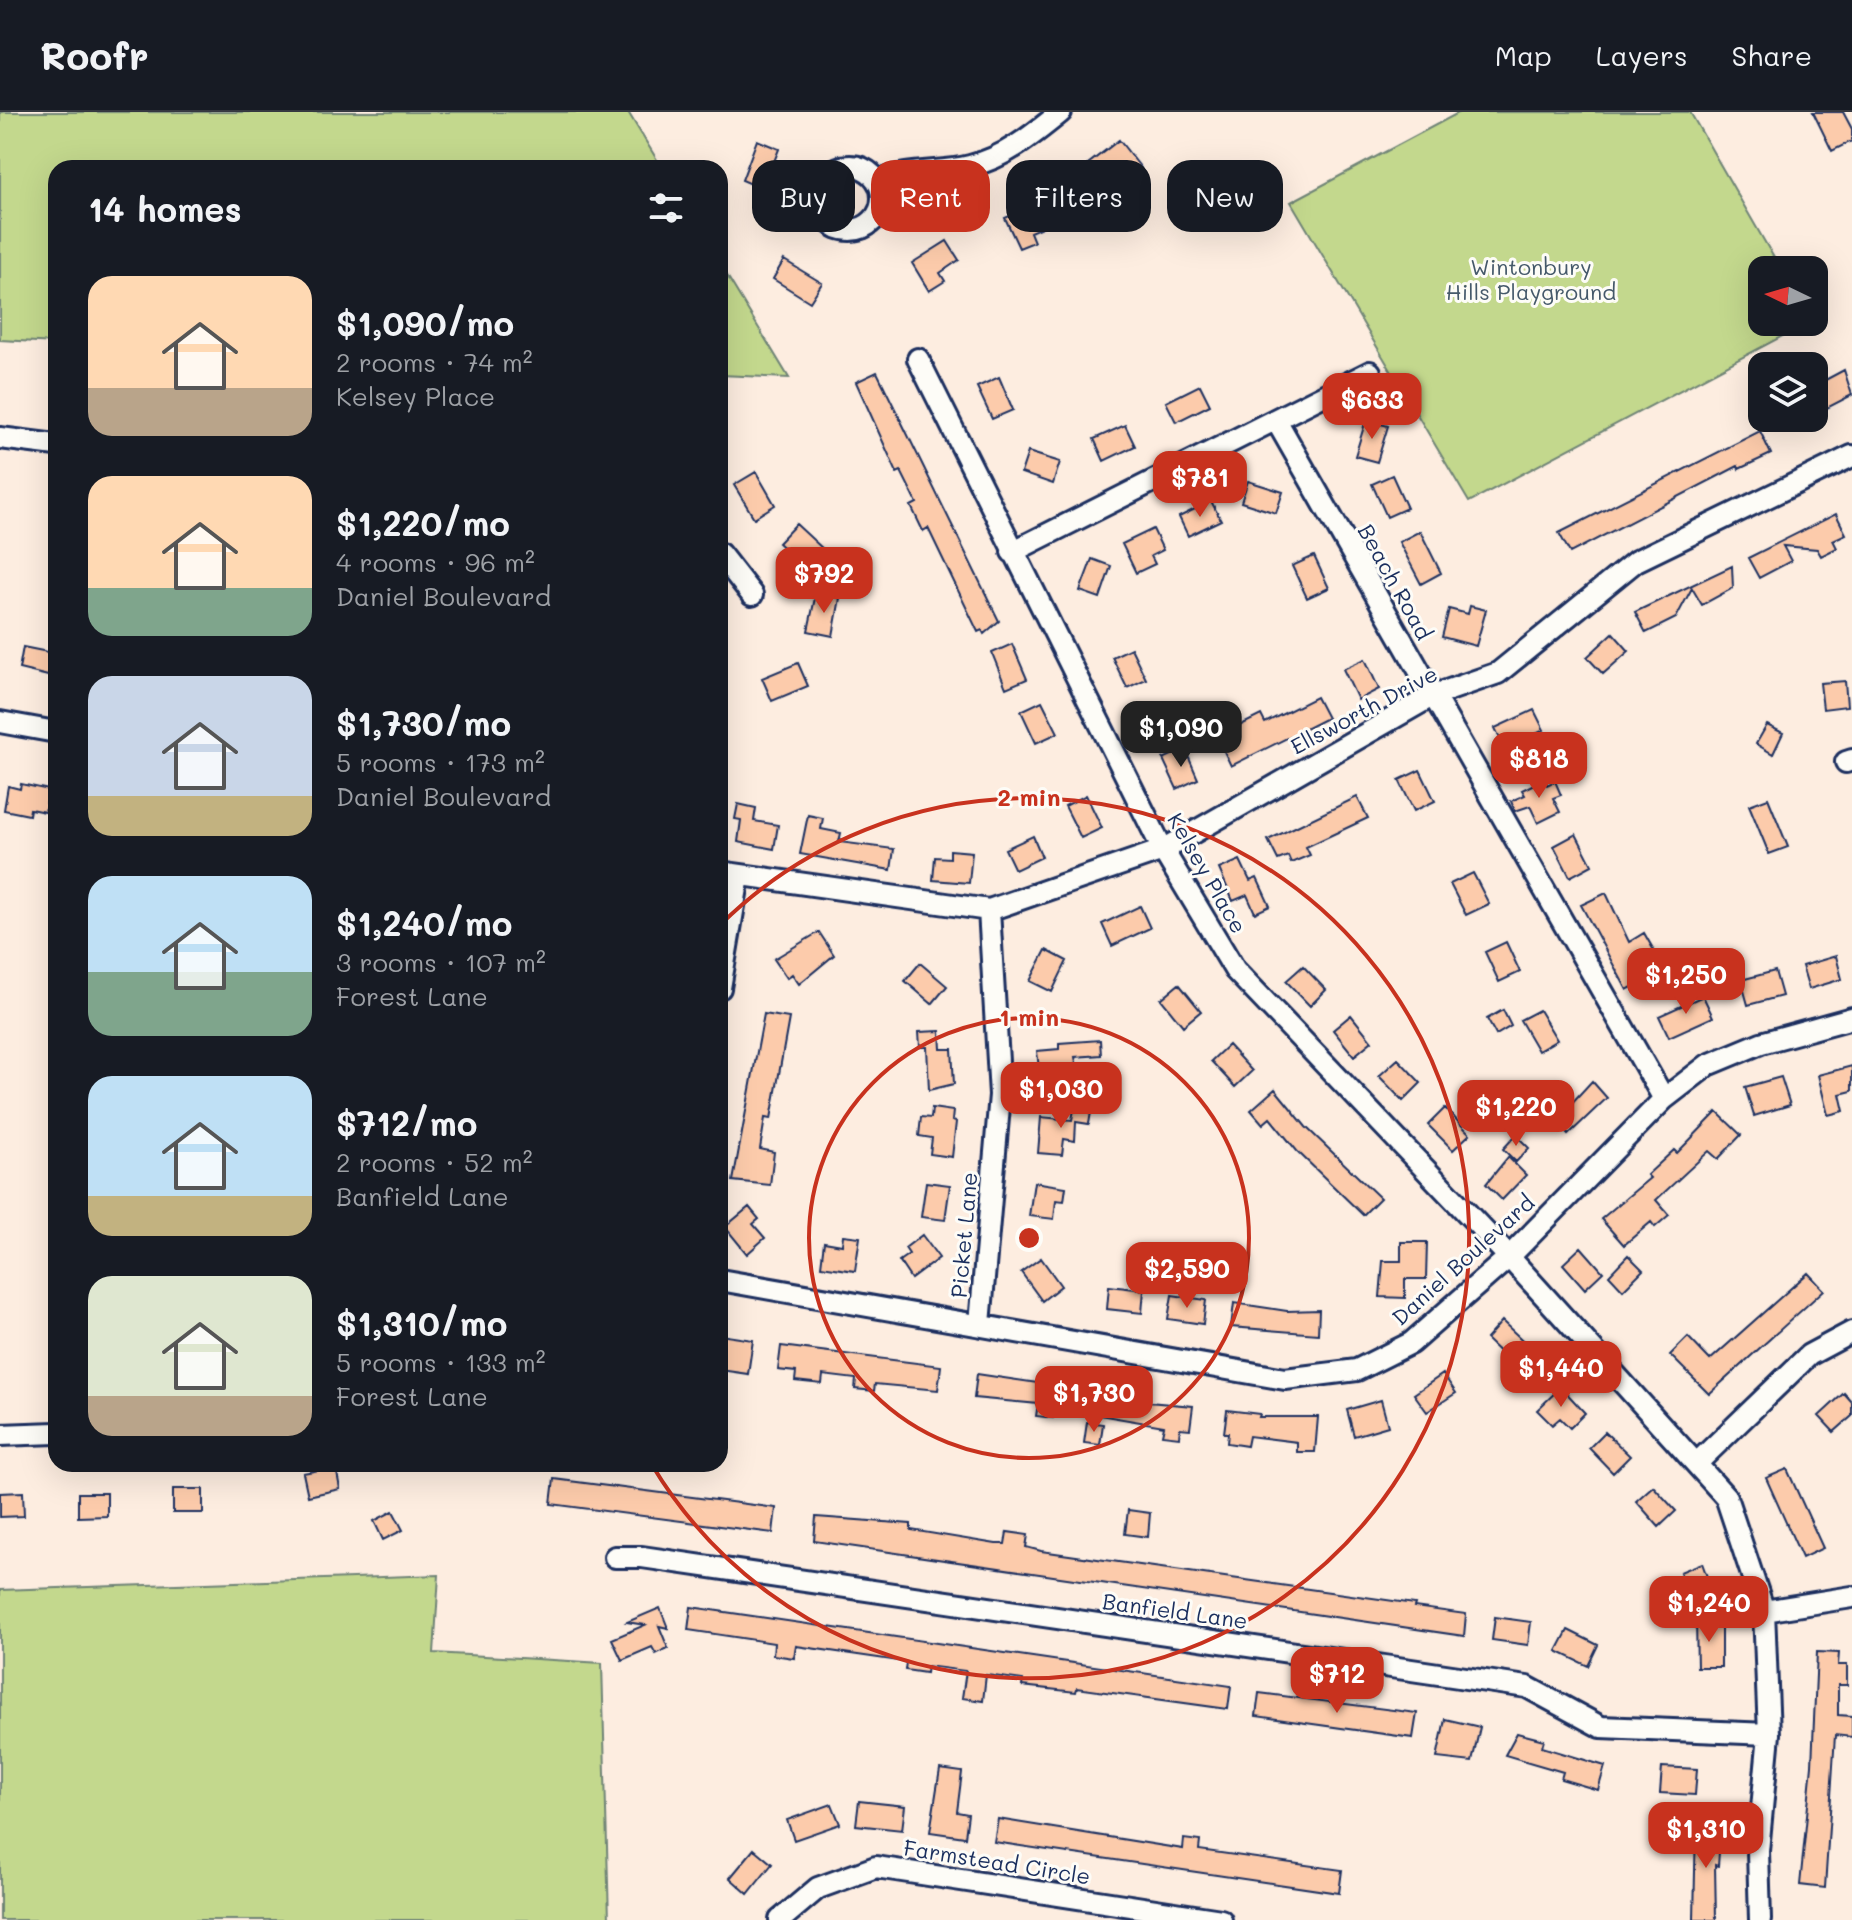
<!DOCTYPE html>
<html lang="en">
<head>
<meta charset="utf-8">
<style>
	:root { --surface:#171b24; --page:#242831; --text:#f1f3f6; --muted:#9ea1a6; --line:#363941; --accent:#c8321e }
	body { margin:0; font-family:Mali,sans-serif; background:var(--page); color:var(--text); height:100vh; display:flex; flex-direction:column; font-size:30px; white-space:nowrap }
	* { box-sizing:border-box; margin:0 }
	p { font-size:26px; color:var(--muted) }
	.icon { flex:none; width:44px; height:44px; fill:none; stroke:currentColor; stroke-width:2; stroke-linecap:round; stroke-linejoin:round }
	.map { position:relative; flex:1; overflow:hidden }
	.panel { position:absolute; left:48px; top:48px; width:680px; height:1312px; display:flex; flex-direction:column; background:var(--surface); border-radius:24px; box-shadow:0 8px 32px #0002 }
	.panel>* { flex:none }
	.guide { position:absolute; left:752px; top:48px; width:760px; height:72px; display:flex; gap:16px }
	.needle { width:52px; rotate:275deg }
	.controls { position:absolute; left:1748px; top:144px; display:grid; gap:16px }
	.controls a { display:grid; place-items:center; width:80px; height:80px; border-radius:16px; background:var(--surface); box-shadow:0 8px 32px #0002; font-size:40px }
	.price { position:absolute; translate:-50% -68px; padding:0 18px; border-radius:16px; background:var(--accent); color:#fff; font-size:26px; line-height:52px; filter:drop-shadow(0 2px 4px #0008) }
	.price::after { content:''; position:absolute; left:50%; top:48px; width:24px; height:18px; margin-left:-12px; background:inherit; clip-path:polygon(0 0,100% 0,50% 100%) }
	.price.current { background:#222; color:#fff }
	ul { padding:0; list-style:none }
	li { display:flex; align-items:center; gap:24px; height:200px; padding:0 40px }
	li span { display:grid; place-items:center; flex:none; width:224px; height:160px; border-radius:24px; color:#555 }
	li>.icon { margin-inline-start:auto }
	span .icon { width:96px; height:96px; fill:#fffc; stroke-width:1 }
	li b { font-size:34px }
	h2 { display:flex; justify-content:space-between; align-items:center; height:96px; padding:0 40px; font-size:34px }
	.chip { padding:0 28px; border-radius:24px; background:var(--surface); box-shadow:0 8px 32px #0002; font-size:28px; line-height:72px }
	.chip.current { background:var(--accent); color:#fff }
	header { display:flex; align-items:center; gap:48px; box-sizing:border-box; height:112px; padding:0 40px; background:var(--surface); border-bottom:2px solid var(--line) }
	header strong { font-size:38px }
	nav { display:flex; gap:44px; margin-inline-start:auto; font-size:28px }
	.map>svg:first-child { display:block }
</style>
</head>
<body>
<header>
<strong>Roofr</strong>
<nav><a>Map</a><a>Layers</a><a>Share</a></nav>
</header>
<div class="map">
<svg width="1852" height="1808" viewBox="0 0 1852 1808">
	<rect width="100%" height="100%" fill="#fdede0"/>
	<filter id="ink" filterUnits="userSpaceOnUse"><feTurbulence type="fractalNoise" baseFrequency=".0125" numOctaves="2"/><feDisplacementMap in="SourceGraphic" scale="16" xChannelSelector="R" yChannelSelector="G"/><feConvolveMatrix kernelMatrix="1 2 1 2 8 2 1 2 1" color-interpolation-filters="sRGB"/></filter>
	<g filter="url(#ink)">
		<path fill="#c3d88d" stroke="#6f8476" stroke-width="2" d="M0 0H628L662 56H56V231L0 228Z
			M1460 0H1690L1781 158H1762V210H1809L1469 390 1291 90Z
			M720 152 789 266 720 263Z
			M439 1463 434 1541 602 1551 609 1808H0V1478Z"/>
		<path fill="#fccbab" stroke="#1b2f5e" stroke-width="2" d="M1813 0H1843L1852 17V29L1832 39Z
			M757 28 779 37 763 77 742 68Z
			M1119 28 1141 56 1130 65 1123 56 1103 71 1088 52Z
			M1042 90 1051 111 1030 120 1034 130 1019 136 1005 106Z
			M947 129 959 148 940 161 945 169 929 179 912 151Z
			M784 148 822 171 810 190 773 167Z
			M1844 258 1852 283 1825 297 1814 274Z
			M877 260 999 509 984 522 982 518 978 520 928 416 923 419 911 394 917 391 901 359 897 361 856 270Z
			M999 265 1013 298 992 307 977 275Z
			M1200 273 1210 293 1176 310 1166 290Z
			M1366 308 1388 314 1377 350 1355 344Z
			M1125 313 1135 334 1104 349 1094 327Z
			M1760 319 1771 342 1739 357 1738 354 1570 441 1559 421Z
			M1028 340 1060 350 1053 372 1021 361Z
			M756 360 775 393 754 406 734 373Z
			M1392 363 1407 396 1387 405 1372 372Z
			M1248 369 1283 380 1276 401 1241 390Z
			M1211 389 1221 408 1188 424 1179 405Z
			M1836 402 1846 422 1833 428 1837 436 1821 444 1817 437 1783 434 1791 449 1759 466 1748 446Z
			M796 412 823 437 806 456 778 431Z
			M1153 417 1163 438 1151 444 1155 452 1136 461 1122 432Z
			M1420 419 1441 461 1421 472 1399 430Z
			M1314 444 1329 476 1307 486 1292 454Z
			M1092 447 1111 454 1100 486 1080 479Z
			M1732 454 1733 476 1702 493 1692 476 1676 506 1646 521 1635 500Z
			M816 481 840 486 833 524 808 519Z
			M1470 494 1486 498 1476 534 1442 525 1449 497 1468 502Z
			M1613 521 1629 539 1603 562 1587 545Z
			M1012 532 1027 567 1006 576 992 541Z
			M23 535 53 541 48 564 19 557Z
			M1131 536 1146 567 1127 576 1112 545Z
			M1365 547 1379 577 1358 588 1343 557Z
			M798 551 808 574 772 589 762 566Z
			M1845 569 1847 594 1823 597 1820 571Z
			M1316 585 1327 606 1231 654 1221 633 1237 625 1233 617 1261 603 1265 611Z
			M1042 589 1058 621 1036 631 1021 599Z
			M1534 598 1544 618 1505 637 1495 616Z
			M1767 613 1783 621 1773 642 1756 632Z
			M1185 637 1198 667 1177 677 1163 647Z
			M1420 658 1435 689 1414 699 1399 668Z
			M1544 667 1547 673 1555 669 1561 683 1553 686 1560 700 1538 711 1530 694 1515 699 1511 689 1525 683 1522 678Z
			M21 672 49 678 45 700 30 697 29 703 4 698 8 674 20 677Z
			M1086 683 1102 716 1081 726 1065 694Z
			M1357 685 1368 706 1306 735 1310 743 1291 751 1288 744 1278 748 1268 728Z
			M1768 686 1788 735 1769 742 1749 693Z
			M738 692 756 696 754 709 778 713 774 737 738 730 741 708 735 707Z
			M808 703 823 706 821 717 841 721 839 730 894 737 891 758 800 742Z
			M1576 722 1592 753 1570 765 1554 734Z
			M1033 724 1042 745 1015 758 1005 737Z
			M950 738 972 740 969 771 933 768 935 745 950 746Z
			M1240 748 1250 769 1257 766 1270 794 1255 801 1247 783 1233 789 1219 757Z
			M1473 761 1489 792 1466 803 1450 772Z
			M1606 781 1629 830 1644 821 1656 842 1641 851 1649 866 1627 878 1581 793Z
			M1140 794 1150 816 1112 834 1102 812Z
			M819 820 834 843 799 872 792 862 787 866 774 847Z
			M1506 830 1520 860 1499 870 1485 840Z
			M1046 838 1067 849 1052 880 1030 869Z
			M1836 844 1842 867 1809 877 1802 854Z
			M920 851 947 874 932 892 905 869Z
			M1303 854 1326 878 1310 894 1286 869Z
			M1775 859 1782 884 1748 893 1741 868Z
			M1179 872 1201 899 1183 914 1161 887Z
			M1703 884 1713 905 1669 925 1659 904Z
			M1503 898 1511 914 1496 923 1487 907Z
			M1539 898 1557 928 1538 939 1520 908Z
			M764 902 789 906 771 1007 765 1006 760 1037 774 1040 770 1073 733 1069Z
			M1351 903 1372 929 1354 944 1333 918Z
			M940 919 941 937H952L954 972 929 978 927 935H920L919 920Z
			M1100 928 1101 943 1075 945 1077 955 1062 956 1064 972 1041 975 1037 939 1059 937V931Z
			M1228 933 1252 959 1235 975 1211 949Z
			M1398 947 1421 971 1403 989 1379 964Z
			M1852 954V979L1840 982 1844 999 1828 1003 1818 963Z
			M1781 965 1790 993 1754 1004 1745 975Z
			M1592 969 1607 986 1568 1023 1555 1009Z
			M1275 977 1306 1015 1380 1086 1363 1103 1297 1039 1270 1006 1263 1012 1251 998Z
			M1075 992 1092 994 1089 1012 1076 1010 1075 1029 1064 1027 1062 1043 1038 1041 1041 1005 1072 1008Z
			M932 996 953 999 952 1009 956 1010 952 1045 930 1042 932 1026 919 1024 921 1005 931 1006Z
			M1445 996 1470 1022 1453 1038 1428 1013Z
			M1717 1000 1741 1023 1718 1047 1709 1039 1656 1088 1669 1103 1655 1115 1651 1110 1624 1133 1601 1107 1650 1066 1647 1063 1674 1038 1677 1041Z
			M1516 1023 1529 1036 1516 1050 1503 1037Z
			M1508 1045 1526 1063 1502 1088 1486 1072Z
			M926 1070 950 1073 945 1108 921 1105Z
			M1034 1070 1066 1075 1064 1089 1056 1088 1054 1107 1029 1104Z
			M749 1095 759 1107 753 1112 765 1126 747 1142 725 1115Z
			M843 1123 860 1125 855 1159 821 1154 824 1130 842 1133Z
			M922 1123 939 1146 911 1167 899 1149 909 1142 905 1136Z
			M1401 1130H1427L1426 1167H1405V1186L1380 1185 1383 1149H1401Z
			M1581 1135 1603 1160 1585 1177 1563 1152Z
			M1628 1143 1643 1158 1623 1178 1609 1163Z
			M1041 1146 1061 1174 1042 1189 1021 1160Z
			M1808 1161 1824 1178 1709 1282 1670 1243 1688 1225 1710 1248Z
			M1109 1174 1144 1178 1142 1201 1107 1197Z
			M1172 1183 1206 1188 1203 1212 1168 1207Z
			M1234 1191 1287 1199 1319 1198 1318 1222 1231 1215Z
			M1502 1209 1532 1237 1515 1255 1486 1227Z
			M720 1223 753 1228 748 1262 720 1258Z
			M781 1234 941 1254 938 1278 875 1272 874 1279 855 1277 856 1267 823 1263 822 1272 795 1269 796 1260 778 1258Z
			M977 1262 1058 1274 1057 1279 1073 1281 1071 1300 1055 1297 1053 1306 1036 1304 1038 1292 974 1286Z
			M1443 1262 1456 1281 1427 1300 1414 1282Z
			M1561 1275 1585 1301 1570 1316 1560 1306 1552 1313 1537 1298Z
			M1102 1278 1134 1283 1137 1289 1193 1294 1190 1317 1180 1316 1179 1325 1162 1323 1164 1314 1099 1303Z
			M1844 1281 1852 1290V1304L1834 1320 1819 1304Z
			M1381 1288 1388 1314 1354 1324 1347 1298Z
			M1227 1298 1260 1302 1259 1305H1318L1315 1340H1297V1330L1249 1324 1247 1334 1227 1331 1228 1321H1224Z
			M1087 1310 1103 1312 1100 1333 1084 1331Z
			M1605 1320 1630 1344 1613 1361 1589 1336Z
			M336 1355 340 1377 308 1384 303 1361Z
			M1787 1357 1823 1436 1802 1446 1766 1366Z
			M554 1367 776 1396 773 1421 551 1392Z
			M1653 1374 1676 1399 1659 1415 1636 1389Z
			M173 1377H203V1401H173Z
			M23 1380 24 1404 0 1405V1381Z
			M78 1381H107V1404L78 1405Z
			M1128 1398 1150 1401 1148 1425 1125 1422Z
			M393 1399 403 1418 383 1428 374 1409Z
			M816 1405 911 1412V1418L996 1432H1005L1007 1420 1028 1423 1026 1435 1041 1439 1415 1492 1414 1495 1466 1502 1464 1524 814 1429Z
			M1702 1451 1714 1484 1692 1493 1680 1460Z
			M691 1495 1231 1574 1228 1597 1077 1576 1076 1580 1022 1574 1023 1568 986 1563 983 1589 962 1586 966 1559 927 1554 926 1561 905 1558 906 1550 796 1534 794 1546 773 1543 774 1531 688 1518Z
			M660 1496 668 1516 659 1514 668 1536 656 1542 652 1535 622 1548 612 1527 645 1513 627 1510Z
			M1495 1505 1531 1510 1528 1533 1492 1528Z
			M1696 1509H1721V1555H1697Z
			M1568 1518 1598 1533 1588 1554 1557 1539Z
			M1817 1540 1839 1541 1838 1553H1847V1573H1838V1603L1852 1604V1625L1835 1623 1825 1776 1800 1773 1812 1653Z
			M1259 1581 1417 1601 1413 1626 1256 1604Z
			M1445 1607 1480 1615 1472 1650 1437 1646Z
			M1517 1621 1544 1628 1542 1635 1605 1654 1598 1678 1561 1667 1563 1660 1505 1643Z
			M1662 1655 1697 1657 1695 1683 1660 1681Z
			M940 1657 962 1660 957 1700 968 1702 965 1725 930 1720Z
			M859 1689 905 1694 902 1718 856 1713Z
			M832 1692 840 1712 794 1728 787 1708Z
			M998 1707 1183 1737 1184 1727 1200 1729 1199 1738 1342 1758 1339 1781 994 1730Z
			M1696 1711 1721 1712 1718 1754 1715 1753 1716 1808H1694Z
			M754 1737 772 1752 748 1782 730 1766Z"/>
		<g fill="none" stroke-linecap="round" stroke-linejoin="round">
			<g stroke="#1b2f5e" stroke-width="26">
				<path id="minor" d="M818 86a32 32 0 1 1 64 0a32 32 0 1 1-64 0Z
					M878 70C909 56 938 62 970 54 1005 46 1034 22 1061 0
					M918 247 1163 738 1235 858 1509 1145 1726 1385 1764 1499 1769 1622 1758 1739 1760 1808
					M1276 308 1664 987
					M0 326 56 333
					M1012 440 1370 260
					M720 442 752 483
					M0 610 56 620
					M1846 650 1852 648
					M720 760 989 798 1163 738 1432 584 1498 561 1636 449 1852 344
					M720 876 739 764
					M720 1168 1285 1267 1357 1258 1411 1231 1509 1145 1664 987 1708 953 1761 931 1852 906
					M980 1212 1000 983 989 798
					M0 1323 56 1321
					M1697 1351 1809 1243 1852 1220
					M615 1445H642L1527 1575 1601 1615 1769 1622
					M1764 1499 1852 1485
					M780 1808 818 1776 876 1755 1221 1808"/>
			</g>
			<use href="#minor" stroke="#fdfcf7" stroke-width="20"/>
		</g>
	</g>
	<g fill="none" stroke="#c8321e" stroke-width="4">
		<circle cx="1029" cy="1126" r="220"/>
		<path d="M721 812A440 440 0 1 1 652 1353"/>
	</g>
	<g text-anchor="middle" stroke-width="6" stroke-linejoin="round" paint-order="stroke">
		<g font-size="22" fill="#45596a" stroke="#fdfcf7">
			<text x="1531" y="163">Wintonbury<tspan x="1531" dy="25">Hills Playground</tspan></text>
		</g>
		<g font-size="22" fill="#1b2f5e" stroke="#fdfcf7">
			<text transform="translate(1395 470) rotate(61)" y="8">Beach Road</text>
			<text transform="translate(1364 598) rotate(-28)" y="8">Ellsworth Drive</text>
			<text transform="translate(1207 761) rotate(60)" y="8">Kelsey Place</text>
			<text transform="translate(964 1123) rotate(-85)" y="8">Picket Lane</text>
			<text transform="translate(1463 1148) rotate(-42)" y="8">Daniel Boulevard</text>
			<text transform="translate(1175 1499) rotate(8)" y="8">Banfield Lane</text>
			<text transform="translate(997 1750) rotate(9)" y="8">Farmstead Circle</text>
		</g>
	</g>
	<circle cx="1029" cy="1126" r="12" fill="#c8321e" stroke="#fdfcf7" stroke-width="4"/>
	<g font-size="24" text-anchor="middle" font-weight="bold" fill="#c8321e" stroke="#fdfcf7" stroke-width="6" stroke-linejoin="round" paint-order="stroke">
		<text x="1029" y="694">2 min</text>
		<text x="1029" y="914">1 min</text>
	</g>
</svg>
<div class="controls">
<a><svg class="needle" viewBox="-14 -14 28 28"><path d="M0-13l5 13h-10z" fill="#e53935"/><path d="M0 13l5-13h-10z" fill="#9ea1a6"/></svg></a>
<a><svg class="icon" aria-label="layers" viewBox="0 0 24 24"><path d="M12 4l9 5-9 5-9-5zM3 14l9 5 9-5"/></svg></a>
</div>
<b class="price" style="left:1372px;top:329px">$633</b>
<b class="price" style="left:1200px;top:407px">$781</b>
<b class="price" style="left:824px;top:503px">$792</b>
<b class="price current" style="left:1181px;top:657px">$1,090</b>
<b class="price" style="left:1539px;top:688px">$818</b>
<b class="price" style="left:1686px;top:904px">$1,250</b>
<b class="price" style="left:1061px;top:1018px">$1,030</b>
<b class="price" style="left:1516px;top:1036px">$1,220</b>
<b class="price" style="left:1187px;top:1198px">$2,590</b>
<b class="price" style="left:1561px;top:1297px">$1,440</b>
<b class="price" style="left:1094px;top:1322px">$1,730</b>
<b class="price" style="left:1709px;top:1532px">$1,240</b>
<b class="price" style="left:1337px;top:1603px">$712</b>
<b class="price" style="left:1706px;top:1758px">$1,310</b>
<div class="guide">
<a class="chip">Buy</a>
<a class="chip current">Rent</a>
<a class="chip">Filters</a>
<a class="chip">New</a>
</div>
<section class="panel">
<h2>14 homes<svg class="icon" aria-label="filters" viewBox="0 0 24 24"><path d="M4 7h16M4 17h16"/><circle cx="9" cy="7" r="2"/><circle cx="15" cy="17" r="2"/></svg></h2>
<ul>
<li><span style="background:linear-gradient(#ffd9b3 70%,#b9a48a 0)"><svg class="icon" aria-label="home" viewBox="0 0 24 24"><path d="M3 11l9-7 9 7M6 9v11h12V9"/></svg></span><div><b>$1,090/mo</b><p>2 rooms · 74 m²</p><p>Kelsey Place</p></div></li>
<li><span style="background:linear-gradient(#ffd9b3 70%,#7fa58c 0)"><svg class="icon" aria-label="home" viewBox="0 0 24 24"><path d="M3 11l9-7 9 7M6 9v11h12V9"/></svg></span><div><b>$1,220/mo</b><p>4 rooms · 96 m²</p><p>Daniel Boulevard</p></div></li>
<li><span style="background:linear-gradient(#c9d6e8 75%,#c2b280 0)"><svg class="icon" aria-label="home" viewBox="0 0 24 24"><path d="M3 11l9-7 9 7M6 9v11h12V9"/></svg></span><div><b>$1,730/mo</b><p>5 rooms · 173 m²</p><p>Daniel Boulevard</p></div></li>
<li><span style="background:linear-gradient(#bfe0f5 60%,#7fa58c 0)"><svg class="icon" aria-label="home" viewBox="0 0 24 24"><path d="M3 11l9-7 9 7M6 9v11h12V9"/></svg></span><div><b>$1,240/mo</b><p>3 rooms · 107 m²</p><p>Forest Lane</p></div></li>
<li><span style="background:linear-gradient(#bfe0f5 75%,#c2b280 0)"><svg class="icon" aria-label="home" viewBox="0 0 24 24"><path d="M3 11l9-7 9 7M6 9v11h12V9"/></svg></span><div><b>$712/mo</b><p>2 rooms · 52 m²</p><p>Banfield Lane</p></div></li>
<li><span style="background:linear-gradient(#dfe7d0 75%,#b9a48a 0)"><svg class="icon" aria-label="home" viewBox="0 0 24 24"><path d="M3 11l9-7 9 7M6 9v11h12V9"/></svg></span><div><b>$1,310/mo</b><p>5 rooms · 133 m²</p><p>Forest Lane</p></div></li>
</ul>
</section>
</div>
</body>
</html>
